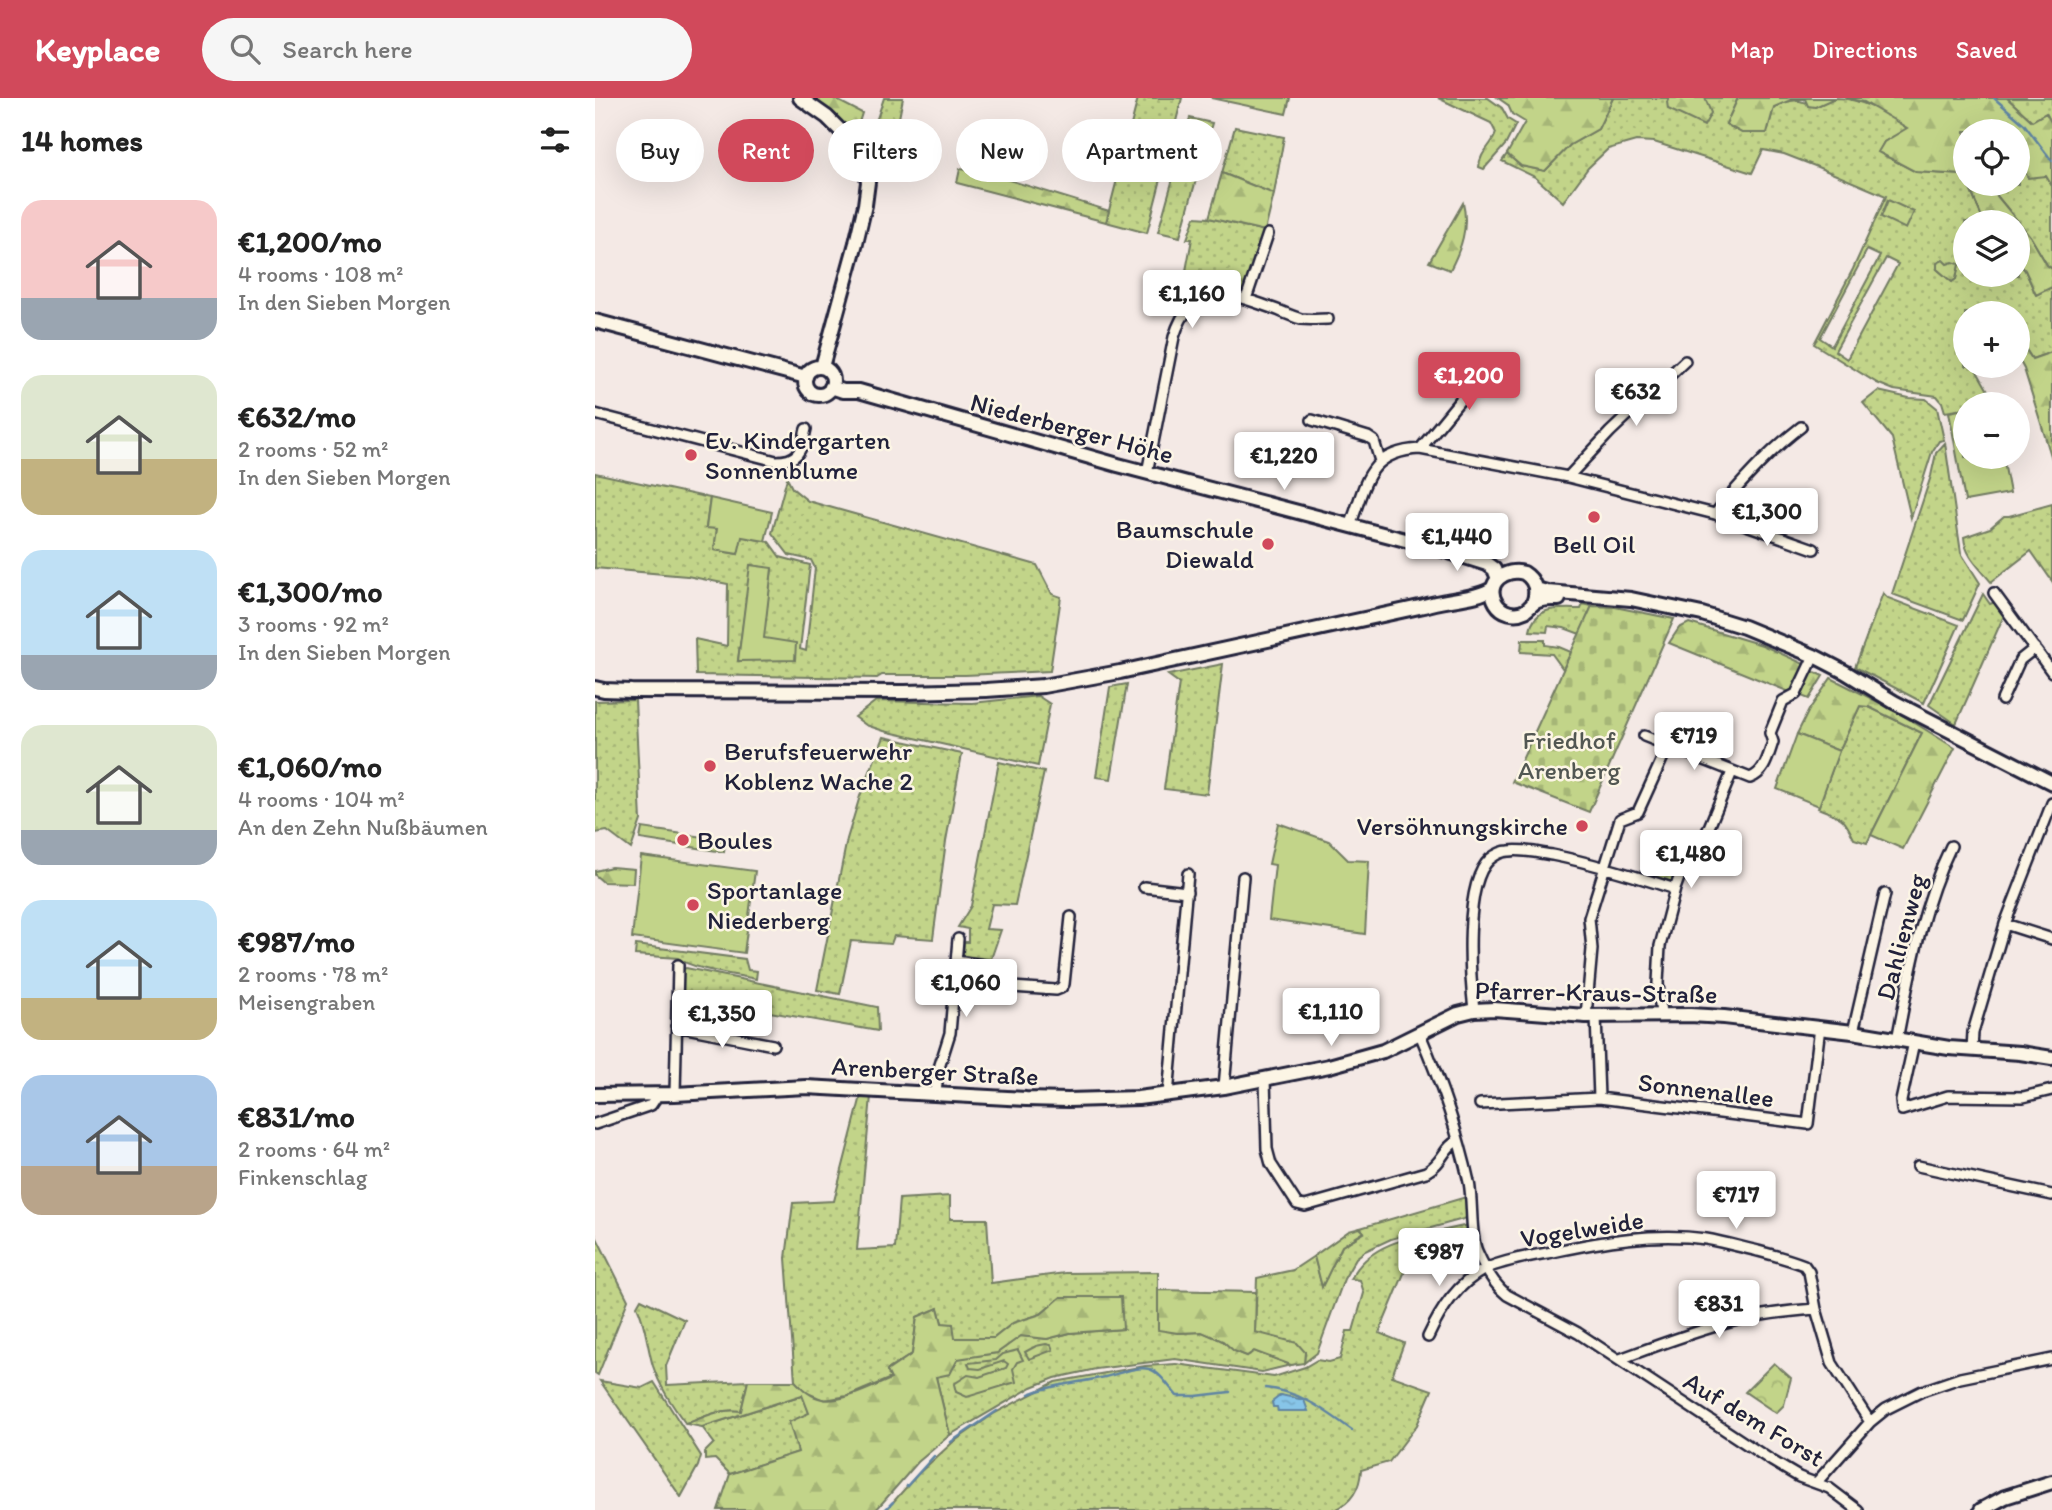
<!DOCTYPE html>
<html lang="en">
<head>
<meta charset="utf-8">
<style>
	:root { --surface:#fff; --page:#f6f6f6; --text:#222; --muted:#767676; --accent:#d1495b }
	body { margin:0; font-family:Itim,sans-serif; background:var(--page); color:var(--text); height:100vh; display:flex; flex-direction:column; font-size:26px; white-space:nowrap }
	* { box-sizing:border-box; margin:0 }
	p { font-size:23px; color:var(--muted) }
	.icon { flex:none; width:38px; height:38px; fill:none; stroke:currentColor; stroke-width:2; stroke-linecap:round; stroke-linejoin:round }
	.map { position:relative; flex:1; overflow:hidden }
	.side { display:flex; flex-direction:column; background:var(--surface); width:595px }
	.side>* { flex:none }
	.banner { position:absolute; left:21px; top:21px; width:665px; height:63px; display:flex; gap:14px }
	.tools { position:absolute; left:1358px; top:21px; display:grid; gap:14px }
	.tools a { display:grid; place-items:center; width:77px; height:77px; border-radius:50%; background:var(--surface); box-shadow:0 7px 28px #0002; font-size:35px }
	.price { position:absolute; translate:-50% -60px; padding:0 16px; border-radius:7px; background:#fff; color:#222; font-size:23px; line-height:46px; filter:drop-shadow(0 2px 4px #0008) }
	.price::after { content:''; position:absolute; left:50%; top:42px; width:21px; height:16px; margin-left:-10px; background:inherit; clip-path:polygon(0 0,100% 0,50% 100%) }
	.price.current { background:var(--accent); color:#fff }
	ul { padding:0; list-style:none }
	li { display:flex; align-items:center; gap:21px; height:175px; padding:0 21px }
	li span { display:grid; place-items:center; flex:none; width:196px; height:140px; border-radius:21px; color:#555 }
	li>.icon { margin-inline-start:auto }
	span .icon { width:84px; height:84px; fill:#fffc; stroke-width:1 }
	li b { font-size:30px }
	h2 { display:flex; justify-content:space-between; align-items:center; height:84px; padding:0 21px; font-size:30px }
	.tag { padding:0 24px; border-radius:32px; background:var(--surface); box-shadow:0 7px 28px #0002; font-size:24px; line-height:63px }
	.tag.current { background:var(--accent); color:#fff }
	header { display:flex; align-items:center; gap:42px; box-sizing:border-box; height:98px; padding:0 35px; background:var(--accent); color:#fff }
	header strong { font-size:33px }
	nav { display:flex; gap:38px; margin-inline-start:auto; font-size:24px }
	.search { width:490px; height:63px; background:var(--page); display:flex; align-items:center; gap:18px; box-sizing:border-box; padding:0 24px; border-radius:38px; color:var(--muted); font-size:26px }
	main { display:flex; flex:1; min-height:0 }
	.map>svg:first-child { display:block }
</style>
</head>
<body>
<header>
<strong>Keyplace</strong>
<div class="search"><svg class="icon" aria-label="search" viewBox="0 0 24 24"><circle cx="10" cy="10" r="6"/><path d="M15 15l6 6"/></svg>Search here</div>
<nav><a>Map</a><a>Directions</a><a>Saved</a></nav>
</header>
<main>
<section class="side">
<h2>14 homes<svg class="icon" aria-label="filters" viewBox="0 0 24 24"><path d="M4 7h16M4 17h16"/><circle cx="9" cy="7" r="2"/><circle cx="15" cy="17" r="2"/></svg></h2>
<ul>
<li><span style="background:linear-gradient(#f6c9c9 70%,#9aa5b1 0)"><svg class="icon" aria-label="home" viewBox="0 0 24 24"><path d="M3 11l9-7 9 7M6 9v11h12V9"/></svg></span><div><b>€1,200/mo</b><p>4 rooms · 108 m²</p><p>In den Sieben Morgen</p></div></li>
<li><span style="background:linear-gradient(#dfe7d0 60%,#c2b280 0)"><svg class="icon" aria-label="home" viewBox="0 0 24 24"><path d="M3 11l9-7 9 7M6 9v11h12V9"/></svg></span><div><b>€632/mo</b><p>2 rooms · 52 m²</p><p>In den Sieben Morgen</p></div></li>
<li><span style="background:linear-gradient(#bfe0f5 75%,#9aa5b1 0)"><svg class="icon" aria-label="home" viewBox="0 0 24 24"><path d="M3 11l9-7 9 7M6 9v11h12V9"/></svg></span><div><b>€1,300/mo</b><p>3 rooms · 92 m²</p><p>In den Sieben Morgen</p></div></li>
<li><span style="background:linear-gradient(#dfe7d0 75%,#9aa5b1 0)"><svg class="icon" aria-label="home" viewBox="0 0 24 24"><path d="M3 11l9-7 9 7M6 9v11h12V9"/></svg></span><div><b>€1,060/mo</b><p>4 rooms · 104 m²</p><p>An den Zehn Nußbäumen</p></div></li>
<li><span style="background:linear-gradient(#bfe0f5 70%,#c2b280 0)"><svg class="icon" aria-label="home" viewBox="0 0 24 24"><path d="M3 11l9-7 9 7M6 9v11h12V9"/></svg></span><div><b>€987/mo</b><p>2 rooms · 78 m²</p><p>Meisengraben</p></div></li>
<li><span style="background:linear-gradient(#a9c7e8 65%,#b9a48a 0)"><svg class="icon" aria-label="home" viewBox="0 0 24 24"><path d="M3 11l9-7 9 7M6 9v11h12V9"/></svg></span><div><b>€831/mo</b><p>2 rooms · 64 m²</p><p>Finkenschlag</p></div></li>
</ul>
</section>
<div class="map">
<svg width="1457" height="1412" viewBox="0 0 1457 1412">
	<defs>
		<pattern id="grass-dots" width="8" height="8" patternUnits="userSpaceOnUse" patternTransform="scale(1.75)"><rect width="8" height="8" fill="#c2d489"/><path d="M2 2h.1M6 6h.1" fill="none" stroke="#a6b677" stroke-width="1.8" stroke-linecap="round"/></pattern>
		<pattern id="forest-firs" width="22" height="20" patternUnits="userSpaceOnUse" patternTransform="scale(1.75)"><rect width="22" height="20" fill="#c2d489"/><path d="M5 1l3.5 6h-7zM16 11l3.5 6h-7z" fill="#a6b677"/></pattern>
		<pattern id="cemetery-stones" width="16" height="16" patternUnits="userSpaceOnUse" patternTransform="scale(1.75)"><rect width="16" height="16" fill="#c2d489"/><path d="M2 7V4a2 2 0 0 1 4 0v3zM10 15v-3a2 2 0 0 1 4 0v3z" fill="#a6b677"/></pattern>
		<pattern id="park-crowns" width="20" height="18" patternUnits="userSpaceOnUse" patternTransform="scale(1.75)"><rect width="20" height="18" fill="#c2d489"/><path d="M2 6a3 3 0 1 1 6 0M12 15a3 3 0 1 1 6 0" fill="none" stroke="#a6b677"/></pattern>
		<pattern id="water-ripples" width="26" height="14" patternUnits="userSpaceOnUse" patternTransform="scale(1.75)"><rect width="26" height="14" fill="#87c5e8"/><path d="M2 4q2-2 4 0t4 0M15 11q2-2 4 0t4 0" fill="none" stroke="#74a9c8"/></pattern>
	</defs>
	<rect width="100%" height="100%" fill="#f4e9e5"/>
	<filter id="ink" filterUnits="userSpaceOnUse"><feTurbulence type="fractalNoise" baseFrequency=".0143" numOctaves="2"/><feDisplacementMap in="SourceGraphic" scale="14" xChannelSelector="R" yChannelSelector="G"/><feConvolveMatrix kernelMatrix="1 2 1 2 8 2 1 2 1" color-interpolation-filters="sRGB"/></filter>
	<g filter="url(#ink)">
		<path fill="url(#grass-dots)" stroke="#727b62" stroke-width="2" fill-rule="evenodd" d="M289 0H308L294 70 280 78 274 56 271 53Z
			M543 0H587L552 135 511 124Z
			M843 0H893L907 10 913 21 921 26 911 46 889 71 884 69C885 53 896 50 901 35L896 25Z
			M1018 0H1143L1131 26 1147 35H1172L1179 9C1196 1 1204 0 1220 9 1227 6 1234 1 1241 0 1266 0 1294 16 1313 31L1289 44 1284 54 1321 74 1369 77 1370 86H1373L1389 124H1370V177H1423V164L1430 172 1441 197 1457 189V254L1437 261 1423 239V215H1370V268H1379L1400 305 1370 306V311L1350 314 1347 304 1342 298 1299 292 1282 285 1219 246 1258 171 1291 98 1220 68 1189 56 1168 52 1157 75 1059 44 1041 43 1013 51 993 70 968 104 940 79 907 63 912 56 926 68 950 73 975 47 1003 31ZM1272 152 1285 158 1237 248 1225 240ZM1291 160 1303 166 1252 261 1240 253ZM1364 166 1361 181 1357 184 1342 171 1352 167Z
			M1412 0H1457V26L1451 15 1437 23Z
			M595 20 617 25 585 139 563 134Z
			M640 29 689 39 679 96 627 75Z
			M1423 60 1451 78 1457 88V171L1452 167 1435 138 1402 98 1399 86H1423Z
			M600 119 614 120 670 133 651 193 648 196C631 190 608 191 594 202 590 205 586 211 583 215L597 141H592Z
			M1283 293 1314 300 1331 301 1342 310 1349 342 1344 343 1337 354 1316 420 1297 340 1268 305Z
			M1350 345 1366 455 1385 485 1368 522 1297 496 1336 378 1341 355Z
			M0 375 115 400 111 429 122 431 119 452 143 456 146 438 174 444 185 459 215 467 205 551 211 553 220 470 216 462 194 457 177 435 192 380 197 390 213 403 442 467 457 496 466 499 455 573 370 577H287L282 580 101 577 100 541 132 548 133 486 92 478 0 470ZM156 467 177 471 168 540 143 562Z
			M1457 406V483L1436 453 1396 484C1385 470 1370 458 1369 439L1395 430 1409 418H1414Z
			M1288 495 1293 500 1364 527 1329 605 1260 569Z
			M1388 496 1395 506 1400 504 1410 515 1361 626 1334 607Z
			M988 506 997 508 985 536 969 530 953 528 952 534 935 533C940 507 964 511 986 511Z
			M927 542H950V547L964 549 976 554 968 571 957 556 926 554Z
			M628 566 612 696 569 691 584 585 573 577Z
			M532 586 516 681 501 679 515 589Z
			M443 598 455 606 443 668 289 633 271 627 260 619 281 603 377 605Z
			M40 602 46 722 36 751 12 733 0 735V603Z
			M1265 608 1274 609 1327 635 1272 745 1259 741C1248 717 1247 720 1223 710L1244 653Z
			M289 639 367 656 351 743 338 841 299 838 296 846 256 843 245 896 222 892 252 741 265 698Z
			M404 664 449 674 420 807 397 806 391 831 406 832 396 861 368 858 369 844H373V831L363 829 376 808Z
			M41 847 150 861 153 872 162 873 161 881C143 877 95 871 83 860L40 857Z
			M91 870 282 909 283 933 84 898 86 873Z
			M266 998H276L262 1152 300 1150 304 1101 355 1098V1121H392L396 1185 470 1175 563 1174V1231L583 1235 608 1234 628 1243 639 1253 652 1258 659 1253 696 1267 667 1274 580 1261 501 1271 460 1280 437 1289 355 1337 341 1279 363 1260 402 1255 425 1238 452 1241 475 1235 528 1231 466 1199 446 1216 418 1225 399 1240H360L347 1225 343 1210 322 1219 317 1256 292 1272 296 1280 253 1298 229 1302 210 1294 200 1283 191 1160 198 1105 239 1103Z
			M871 1099 872 1120 796 1141 770 1153 761 1160 749 1181 722 1255 709 1265 710 1254 660 1234 662 1180 698 1172 719 1158 727 1188 747 1148 769 1135 765 1130Z
			M873 1127 874 1136 815 1161 784 1235 809 1245 797 1278 837 1292 822 1327 794 1364 766 1372C765 1390 757 1404 740 1412H291L323 1376 357 1345 400 1315 460 1284 550 1268 581 1266 679 1279 710 1269 722 1262 734 1264 745 1261 752 1233H758L769 1195 765 1182 756 1181C776 1139 834 1137 873 1127ZM686 1297 711 1310 682 1309 678 1304Z
			M0 1136 33 1202 3 1277 0 1275Z
			M46 1201 90 1222 71 1268 72 1287 153 1283 146 1313C126 1310 109 1319 91 1326 78 1309 65 1289 58 1268 52 1248 51 1227 42 1208Z
			M5 1283 47 1290 59 1284 106 1358 103 1368 86 1399Z
			M208 1297 214 1315 204 1354 135 1376 120 1361 110 1362V1354L119 1345 107 1329Z"/>
		<path fill="url(#forest-firs)" stroke="#727b62" stroke-width="2" d="M217 0H238L267 15 260 37 239 16Z
			M903 0H1018L1003 31 975 47 950 73 926 68 912 56 930 24 917 16 913 7Z
			M1074 0H1110L1116 15 1109 28 1073 11 1072 4Z
			M1143 0H1240L1220 9 1213 8 1210 1H1198L1179 9 1172 35H1147L1131 26Z
			M1249 0H1412L1437 23 1451 15 1457 26V88L1451 78 1433 80 1423 60V33H1370V79L1369 77 1321 74 1283 54 1289 44 1312 30 1269 4Z
			M365 71 388 74 514 113 511 124 362 85Z
			M627 75 679 96 670 133 614 120Z
			M1373 86H1399L1402 98 1435 138 1452 167 1457 171V189L1441 197 1430 172 1423 164V124H1389Z
			M1293 102 1319 114 1311 131 1286 119Z
			M868 105C874 129 866 151 855 172L834 164Z
			M1348 162 1352 166 1358 164 1364 166 1361 181 1357 184 1342 171V165Z
			M1423 239 1437 261 1457 254V361L1429 271 1423 260Z
			M1094 525 1167 547 1209 566 1197 595 1074 545 1084 530Z
			M1217 573 1228 578 1214 601 1204 597Z
			M1236 580 1299 612 1360 650 1308 751 1276 737 1327 635 1274 609 1265 608 1244 653 1202 636 1214 612Z
			M16 769 39 771 38 785 8 784 0 777V773Z
			M765 1130 769 1134 747 1148 727 1189 719 1158 754 1133Z
			M563 1192 661 1194 660 1234 702 1245 710 1254 709 1265 696 1267 659 1253 652 1258 639 1253 628 1243 607 1234 583 1235 563 1232Z
			M466 1199H526L528 1231 475 1235 452 1241 426 1238 402 1255 363 1261 355 1276 341 1279 355 1337 323 1364 281 1412H123L135 1376 203 1354 194 1324 214 1315 207 1297 107 1329 91 1326C109 1319 126 1310 146 1313L153 1283H200C208 1291 215 1299 227 1301 245 1306 279 1288 296 1281L292 1273 317 1256 322 1219 343 1210 347 1225 358 1226 360 1240H399L418 1225 446 1216Z
			M451 1246 456 1247 458 1252 434 1261 430 1254 441 1248Z
			M423 1252 428 1262 422 1264 418 1271 421 1284 372 1299 361 1294 359 1286 373 1277 384 1279 411 1270 413 1266 409 1263 385 1271 375 1270 373 1265 401 1262 408 1256Z"/>
		<path fill="url(#cemetery-stones)" stroke="#727b62" stroke-width="2" d="M997 508 1020 509 1079 521 994 714 917 684Z"/>
		<path fill="url(#park-crowns)" stroke="#727b62" stroke-width="2" d="M1058 749 1088 761 1079 785 1049 774Z
			M1179 1265 1196 1280 1189 1307 1181 1315 1150 1294Z"/>
		<path fill="#c2d489" stroke="#727b62" stroke-width="2" d="M616 0H695L691 16Z
			M1370 311V359H1408L1415 395 1370 403 1354 314Z
			M115 400 177 414 170 443 147 439 143 456 119 452 122 431 111 430Z
			M155 467 177 470 169 540 201 545 200 562 143 563Z
			M1202 636 1244 653 1224 708 1182 691Z
			M683 725 734 743 753 762 774 763 770 836 674 822 680 767 674 766Z
			M47 730 130 742 129 754 45 741Z
			M46 758 160 773 149 855 37 840Z"/>
		<path fill="url(#water-ripples)" stroke="#5f84a3" stroke-width="2" d="M686 1297 709 1302 713 1313H683L682 1309H678L677 1304Z"/>
		<g fill="none" stroke-linecap="round" stroke-linejoin="round">
			<path stroke="#5f84a3" stroke-width="2.5" d="M1399 0 1429 26 1457 63
				M670 1290C705 1293 729 1312 757 1332
				M434 1296C459 1286 484 1285 510 1279 524 1276 540 1268 554 1271 565 1274 574 1289 582 1298H601L635 1294
				M356 1344 402 1313
				M312 1388 339 1358
				M290 1412 298 1404"/>
			<g stroke="#22223b" stroke-width="14">
				<path id="street" d="M651 201 673 136
					M0 316 181 363C205 363 206 352 211 331
					M717 322 773 339 779 343 785 363
					M825 351 871 295 908 264
					M552 375 579 239C598 177 640 197 685 213 692 216 699 219 706 221 715 222 725 221 733 221
					M973 379 1015 334 1090 263
					M1120 416C1146 384 1173 354 1206 329
					M755 428C771 387 771 354 825 351L973 379 1120 416 1219 451
					M1399 495 1457 574
					M1407 602 1425 562 1440 550
					M1049 638 1155 680C1170 675 1173 658 1178 644L1175 635 1188 603 1201 596 1219 558
					M549 789 592 794
					M1410 826 1457 841
					M361 863 387 867 396 872 408 885 417 889 461 892 466 890 469 886 476 819
					M879 912C875 878 868 785 895 761 900 757 907 753 914 753 928 751 943 755 957 757 998 765 1040 778 1080 791
					M1066 917 1063 885 1065 848 1080 791 1090 763 1107 746 1137 674
					M991 918 997 851 994 820 1025 721 1043 714 1073 648
					M81 928 178 947
					M1258 934 1290 796
					M825 936C845 983 863 1034 874 1084 878 1104 875 1137 882 1153 889 1169 898 1186 912 1197L983 1235 1177 1363 1204 1379 1234 1390 1263 1412
					M1302 942C1315 875 1326 810 1356 748
					M1319 944 1306 1003 1307 1012 1353 998 1428 999 1457 992
					M1377 952 1378 934 1410 826 1457 705
					M670 981 672 1051 676 1066 702 1106 710 1108 831 1074C848 1065 848 1050 862 1043
					M629 989 648 779
					M80 996 83 867
					M341 996 343 973 355 935 363 841
					M573 997 593 776
					M1004 1000 1213 1026 1225 929
					M885 1006 1004 1000 1001 918
					M0 1026 56 1007 60 1001V996
					M1323 1068 1457 1097
					M833 1239C846 1211 862 1186 890 1171 910 1162 936 1158 957 1154 1007 1143 1060 1134 1111 1141 1128 1144 1146 1149 1163 1153 1178 1157 1194 1161 1209 1167L1214 1174 1221 1211 1237 1265 1275 1324
					M1025 1261C1063 1247 1100 1233 1139 1223 1166 1216 1193 1213 1221 1211
					M1221 1385 1275 1324 1291 1311 1327 1293 1365 1280 1457 1261"/>
			</g>
			<g stroke="#22223b" stroke-width="18">
				<path id="secondary" d="M205 0 232 19 256 43 269 65 273 84 270 107 261 145 227 269
					M0 223 211 279
					M210 283a14 14 0 1 1 28 0a14 14 0 1 1-28 0Z
					M236 289 248 293H264L523 367 841 450 892 466 899 471 903 481
					M941 491 952 494 1036 501 1107 516 1149 529 1219 558 1250 574 1299 604 1457 685
					M938 505C943 493 940 482 929 475 911 469 889 485 901 505 907 515 920 518 930 513 935 510 937 505 943 503 950 500 957 501 964 501
					M0 590 9 592 37 593 310 594 391 592 448 588 525 574 829 508C849 501 884 501 898 490
					M0 997 80 996 211 989 431 1001 473 1002 543 1000 629 989 734 968 788 953 863 916 879 912 899 911 991 918 1095 917 1129 919 1258 934 1354 950 1425 955 1457 960
					M1386 1412 1410 1399 1457 1384"/>
			</g>
			<use href="#street" stroke="#fcf5e5" stroke-width="9"/>
			<use href="#secondary" stroke="#fcf5e5" stroke-width="12"/>
		</g>
	</g>
	<g fill="#d1495b" stroke="#fcf5e5" stroke-width="2.5">
		<circle cx="96" cy="357" r="7"/>
		<circle cx="999" cy="419" r="7"/>
		<circle cx="673" cy="446" r="7"/>
		<circle cx="115" cy="668" r="7"/>
		<circle cx="987" cy="728" r="7"/>
		<circle cx="88" cy="742" r="7"/>
		<circle cx="98" cy="807" r="7"/>
	</g>
	<g text-anchor="middle" stroke-width="5" stroke-linejoin="round" paint-order="stroke">
		<g font-size="26" fill="#22223b" stroke="#fcf5e5">
			<text transform="translate(477 330) rotate(15)" y="9">Niederberger Höhe</text>
			<text transform="translate(1306 839) rotate(-75)" y="9">Dahlienweg</text>
			<text transform="translate(1001 894) rotate(1)" y="9">Pfarrer-Kraus-Straße</text>
			<text transform="translate(340 973) rotate(3)" y="9">Arenberger Straße</text>
			<text transform="translate(1111 992) rotate(7)" y="9">Sonnenallee</text>
			<text transform="translate(987 1131) rotate(-9)" y="9">Vogelweide</text>
			<text transform="translate(1159 1321) rotate(31)" y="9">Auf dem Forst</text>
		</g>
		<g font-size="26" fill="#22223b" stroke="#fcf5e5" text-anchor="start">
			<text x="110" y="351">Ev. Kindergarten<tspan x="110" dy="30">Sonnenblume</tspan></text>
			<text x="659" y="440" text-anchor="end">Baumschule<tspan x="659" dy="30">Diewald</tspan></text>
			<text x="999" y="455" text-anchor="middle">Bell Oil</text>
			<text x="129" y="662">Berufsfeuerwehr<tspan x="129" dy="30">Koblenz Wache 2</tspan></text>
			<text x="973" y="737" text-anchor="end">Versöhnungskirche</text>
			<text x="102" y="751">Boules</text>
			<text x="112" y="801">Sportanlage<tspan x="112" dy="30">Niederberg</tspan></text>
		</g>
		<g font-size="26" fill="#525752" stroke="#fcf5e5">
			<text x="974" y="651">Friedhof<tspan x="974" dy="30">Arenberg</tspan></text>
		</g>
	</g>
</svg>
<div class="tools">
<a><svg class="icon" aria-label="locate" viewBox="0 0 24 24"><circle cx="12" cy="12" r="6"/><path d="M12 2v4M12 18v4M2 12h4M18 12h4"/></svg></a>
<a><svg class="icon" aria-label="layers" viewBox="0 0 24 24"><path d="M12 4l9 5-9 5-9-5zM3 14l9 5 9-5"/></svg></a>
<a>+</a>
<a>−</a>
</div>
<b class="price" style="left:597px;top:232px">€1,160</b>
<b class="price current" style="left:874px;top:314px">€1,200</b>
<b class="price" style="left:1041px;top:330px">€632</b>
<b class="price" style="left:689px;top:394px">€1,220</b>
<b class="price" style="left:1172px;top:450px">€1,300</b>
<b class="price" style="left:862px;top:475px">€1,440</b>
<b class="price" style="left:1099px;top:674px">€719</b>
<b class="price" style="left:1096px;top:792px">€1,480</b>
<b class="price" style="left:371px;top:921px">€1,060</b>
<b class="price" style="left:736px;top:950px">€1,110</b>
<b class="price" style="left:127px;top:952px">€1,350</b>
<b class="price" style="left:1141px;top:1133px">€717</b>
<b class="price" style="left:844px;top:1190px">€987</b>
<b class="price" style="left:1124px;top:1242px">€831</b>
<div class="banner">
<a class="tag">Buy</a>
<a class="tag current">Rent</a>
<a class="tag">Filters</a>
<a class="tag">New</a>
<a class="tag">Apartment</a>
</div>
</div>
</main>
</body>
</html>
